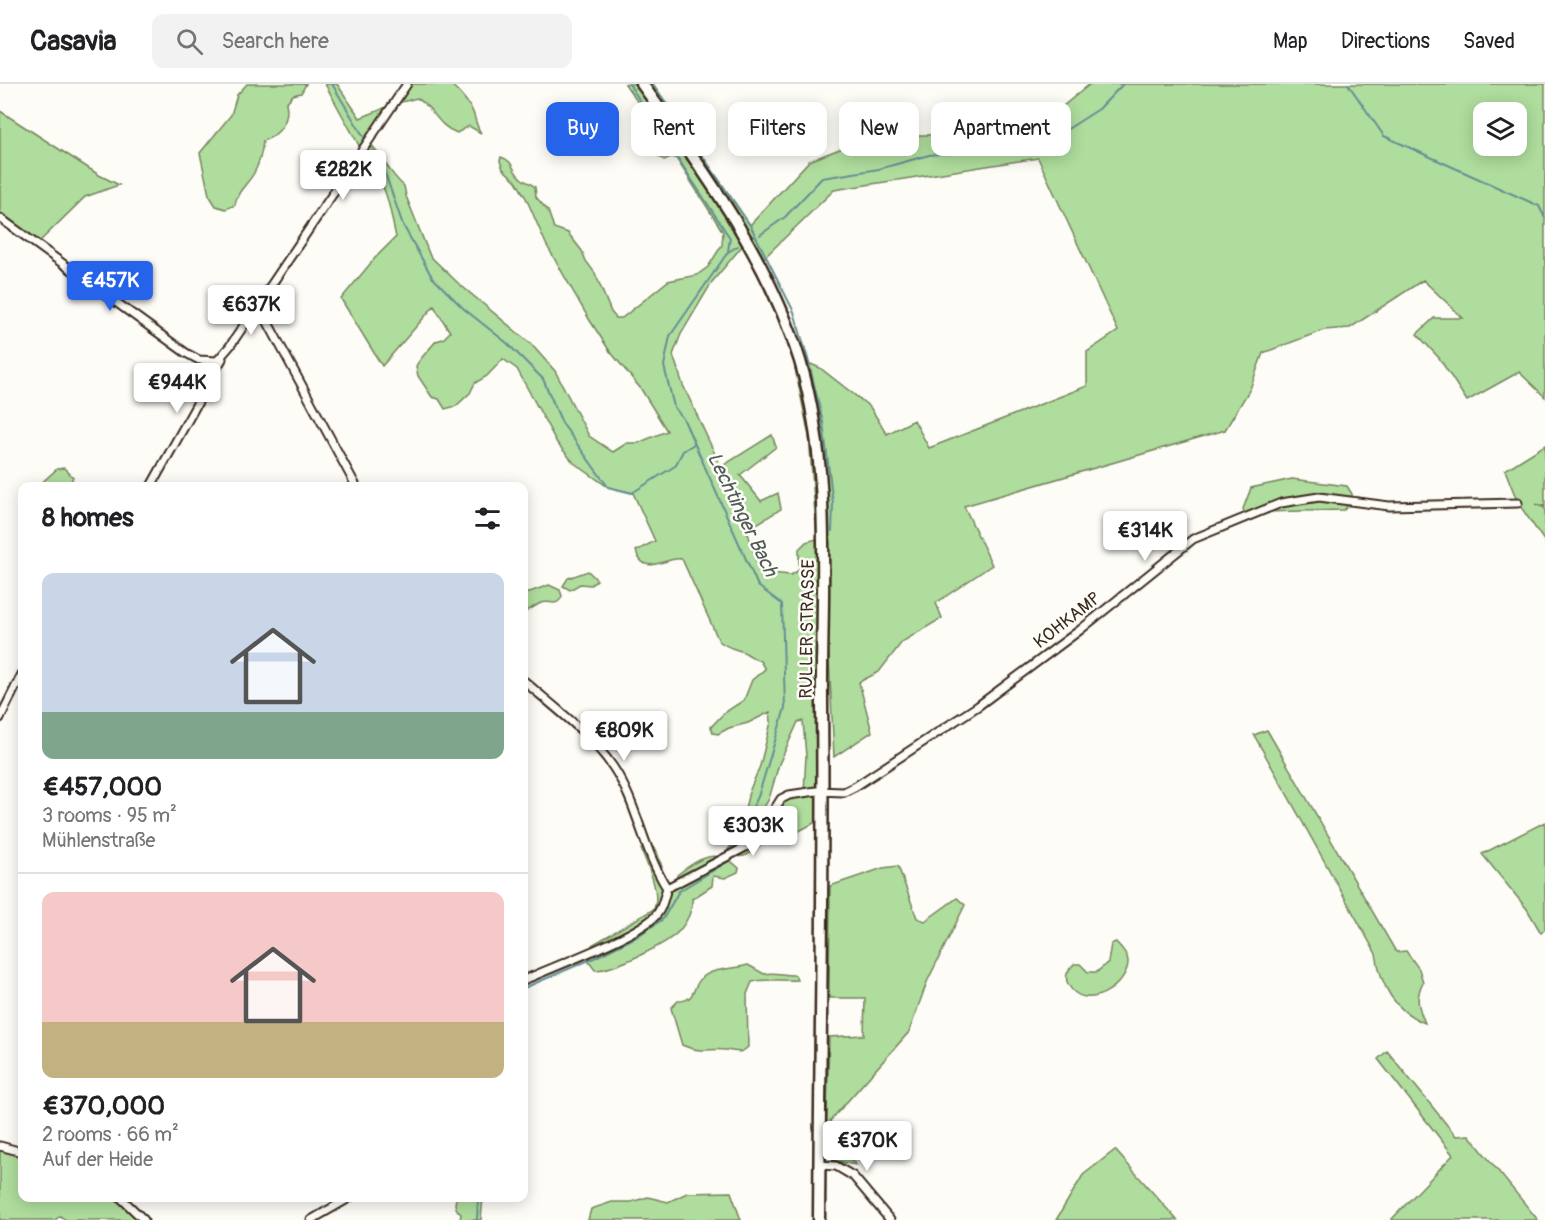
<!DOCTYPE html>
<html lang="en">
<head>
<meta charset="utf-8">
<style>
	:root { --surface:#fff; --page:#f2f2f2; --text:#202124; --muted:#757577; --line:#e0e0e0; --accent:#2563eb }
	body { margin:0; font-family:Pangolin,sans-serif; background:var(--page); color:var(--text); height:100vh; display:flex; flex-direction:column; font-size:22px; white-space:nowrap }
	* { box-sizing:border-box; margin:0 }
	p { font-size:20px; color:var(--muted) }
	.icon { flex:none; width:33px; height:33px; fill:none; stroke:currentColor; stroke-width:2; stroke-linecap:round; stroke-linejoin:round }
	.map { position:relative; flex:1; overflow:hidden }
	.side { position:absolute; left:18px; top:398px; width:510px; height:720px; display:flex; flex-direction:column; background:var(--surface); border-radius:12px; box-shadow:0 3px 15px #0003 }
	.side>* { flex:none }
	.guide { position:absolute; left:546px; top:18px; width:570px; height:54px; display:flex; gap:12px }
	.fabs { position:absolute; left:1473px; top:18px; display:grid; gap:12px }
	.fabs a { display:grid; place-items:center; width:54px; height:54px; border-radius:12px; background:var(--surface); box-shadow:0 3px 15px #0003; font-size:30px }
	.price { position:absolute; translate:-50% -51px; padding:0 14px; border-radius:6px; background:#fff; color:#222; font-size:20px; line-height:39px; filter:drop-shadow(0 2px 3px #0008) }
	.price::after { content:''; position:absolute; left:50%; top:36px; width:18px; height:14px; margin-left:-9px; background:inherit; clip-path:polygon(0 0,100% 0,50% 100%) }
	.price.on { background:var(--accent); color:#fff }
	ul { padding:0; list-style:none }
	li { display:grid; align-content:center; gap:12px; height:318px; padding:0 24px }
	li+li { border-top:2px solid var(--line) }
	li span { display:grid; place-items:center; height:186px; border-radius:12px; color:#555 }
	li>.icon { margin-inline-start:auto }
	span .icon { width:108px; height:108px; fill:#fffc; stroke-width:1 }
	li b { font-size:26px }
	h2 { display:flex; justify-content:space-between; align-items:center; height:72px; padding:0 24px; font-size:26px }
	.pill { padding:0 21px; border-radius:12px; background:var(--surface); box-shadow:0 3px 15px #0003; font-size:21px; line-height:54px }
	.pill.on { background:var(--accent); color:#fff }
	header { display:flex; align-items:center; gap:36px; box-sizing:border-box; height:84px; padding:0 30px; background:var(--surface); border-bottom:2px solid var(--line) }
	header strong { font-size:28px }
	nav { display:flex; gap:33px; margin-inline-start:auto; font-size:21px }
	.search { width:420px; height:54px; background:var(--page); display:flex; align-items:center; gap:15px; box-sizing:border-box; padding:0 21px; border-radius:12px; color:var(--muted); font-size:22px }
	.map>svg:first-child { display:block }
</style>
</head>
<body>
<header>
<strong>Casavia</strong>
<div class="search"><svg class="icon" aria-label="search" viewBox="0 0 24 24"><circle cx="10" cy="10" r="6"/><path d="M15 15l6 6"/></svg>Search here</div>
<nav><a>Map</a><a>Directions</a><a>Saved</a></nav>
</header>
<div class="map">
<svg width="1545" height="1136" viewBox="0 0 1545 1136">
	<rect width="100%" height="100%" fill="#fdfcf7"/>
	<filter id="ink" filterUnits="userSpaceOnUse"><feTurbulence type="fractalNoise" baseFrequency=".0167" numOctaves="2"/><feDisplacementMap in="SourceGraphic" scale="12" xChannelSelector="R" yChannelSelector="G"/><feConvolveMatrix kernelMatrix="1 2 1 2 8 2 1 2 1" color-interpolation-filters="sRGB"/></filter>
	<g filter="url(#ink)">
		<path fill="#afdd9d" stroke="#75845e" stroke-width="1.5" fill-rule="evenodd" d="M247 0H306L301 9 293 11 286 19C290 36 280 51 263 57 262 69 260 78 254 89 248 100 236 108 235 121L226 125 216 122 209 111 200 69 231 31 237 11Z
			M325 0H337L360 34C386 23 391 25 407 0H450C458 6 471 21 474 31 476 38 477 43 481 49L469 42 457 49C437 42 436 26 417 14L394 20 369 58C383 72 389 90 404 102L406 112 430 172 458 199 531 260 555 287 589 352 613 368 627 359H638L667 347 641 305 609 266 589 235 546 160 526 114 516 97 503 85 500 77 501 73C515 77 511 87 522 95 526 98 531 99 535 103L536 113 548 127 554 144 568 149 582 167 586 177 595 189 611 228 616 234H622L668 197 697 191 708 183 722 161 723 148 676 74 671 73 664 76 655 70 652 60 660 50 625 0H653L750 141 809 77 873 52 1030 49 1090 0H1545V313L1519 288 1467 317 1439 274 1417 250 1434 234H1463L1423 196 1350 244 1324 246 1263 269 1250 305 1225 346 964 422 992 481 936 519 942 534 902 558 879 588 859 598 872 648 834 673 823 454 817 456 816 738 799 747 791 741 772 738 781 715 804 708 806 672 803 637 798 638 779 680 769 715 749 748 757 757C754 768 747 774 735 772L732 763 734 751 741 741 749 708 760 682 771 638 770 628 748 639 729 644 718 650 713 649 711 643 724 629 744 616 752 596 765 585 760 577C754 575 752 573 747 570 739 565 730 566 719 557L682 475C667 471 644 495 636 467L655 457 633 409 608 403 574 379 557 359 517 285 503 275 487 292 475 299 470 309 456 322 445 325 439 315 432 313 418 292 416 282C421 273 429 266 436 257L443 255 450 248 434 222 382 282 341 215 375 174 396 153C387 116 390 98 357 75L362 67ZM1484 28H1516V62H1484ZM1038 74 1118 247 1087 268V302L929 364 914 336 887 350 870 323 820 284 799 275 795 284 809 352 817 455 806 458 799 465V486L791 491 760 488 747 446 781 425 778 409 761 417 740 391 776 363 772 351 721 383 683 301 673 271 681 250 712 198 743 161H751L759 177 765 173 834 106Z
			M0 27 99 91 119 101 85 113 37 160 0 134Z
			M1545 361V422L1535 420 1545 424V458L1518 419 1505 386Z
			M64 384 73 393 69 402H38L57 385Z
			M1292 395 1347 402 1352 410V417L1344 426 1260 428 1246 433 1243 425 1251 404Z
			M588 487 597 496 591 501 580 500 570 506 563 502 568 494Z
			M549 501 560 506 562 512C557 524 551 516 541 519 536 521 529 526 524 529V510Z
			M1267 646 1396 868 1406 867 1419 885 1423 898C1415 914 1418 923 1425 939 1394 927 1381 902 1376 870L1254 651Z
			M1545 738V845L1541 849 1527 825 1482 770Z
			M647 760 656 765 662 783 657 788 667 804 677 798V791C697 775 717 762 739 784L738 788 725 794 713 792 712 802 692 815C693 825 687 838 680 846 668 860 614 886 595 886L589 878 592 861 654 825C661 808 647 781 641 765Z
			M898 782 917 834 925 837 957 814 965 821 927 898 909 948 830 1037 840 1061 856 1081 835 1077 826 1067 829 953 864 951 865 914H829L830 802 883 784Z
			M1116 858C1121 863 1128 870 1128 877 1129 901 1084 931 1068 900 1064 892 1068 886 1074 880H1080L1088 888H1097L1108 878 1111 860Z
			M748 881 764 890C775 887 784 892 795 891L797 896C782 897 766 894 752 898L747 910 748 963C740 971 736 967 726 966 707 964 703 970 682 961L671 924 678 917C697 917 691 902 703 893 714 884 734 885 748 881Z
			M1387 967 1456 1052 1469 1051 1538 1136H1391L1453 1071 1378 975Z
			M0 1062 22 1068V1113H120L144 1136H66L60 1132 55 1136H0Z
			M1115 1066 1177 1136H1056L1083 1091Z
			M731 1108 741 1136H588L591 1125 612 1118H631L648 1113 668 1118 687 1109Z
			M457 1113H483L481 1136H460L461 1130C455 1125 453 1120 457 1113Z"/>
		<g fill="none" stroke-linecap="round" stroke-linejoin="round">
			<path stroke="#668e94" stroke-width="2" d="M332 0 365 55
				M629 0 730 154 728 167
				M653 0 750 141 794 228 808 275 823 338 833 420 832 447
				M1348 0 1384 52 1539 122 1545 134
				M371 63 386 92 403 141 432 193 464 225 507 259 543 295 562 339 608 403 632 409 675 382 683 367 694 360
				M760 151 785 133 822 94 879 85 929 71 1010 64 1063 48 1099 25 1123 0
				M728 766 737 754 758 713 785 624 782 520 758 502 684 336 674 323 664 282 670 252 728 168 738 162
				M524 904 594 874 638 852 663 835 679 807 729 777
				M477 1136 478 1113"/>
			<g stroke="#3b2a1e" stroke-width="11">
				<path id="street" d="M0 134 186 269 199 276 217 277 230 262 407 0
					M258 220 356 402
					M151 402 222 275
					M524 597C554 623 590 649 613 683 638 720 643 767 667 804
					M0 634 22 590
					M524 896C550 884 643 850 657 830 663 823 664 812 667 804L757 757 772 738 774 726 781 715 789 711 816 707 844 708 856 702 978 622 1080 546 1193 455 1281 419 1319 413 1389 422 1518 419
					M0 1062 22 1068
					M820 1081 836 1082 853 1092 890 1136
					M120 1113 144 1136
					M311 1136 351 1113"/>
			</g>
			<g stroke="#3b2a1e" stroke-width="15">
				<path id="secondary" d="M642 0C704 87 768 173 800 277 833 388 821 505 822 619 824 792 820 964 819 1136"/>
			</g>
			<use href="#street" stroke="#fdfcf7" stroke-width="7"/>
			<use href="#secondary" stroke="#fdfcf7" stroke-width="10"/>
		</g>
	</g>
	<g text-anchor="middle" stroke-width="5" stroke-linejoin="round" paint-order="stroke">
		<g font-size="18" fill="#3b2a1e" stroke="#fdfcf7">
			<text transform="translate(1067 536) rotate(-38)" y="6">KOHKAMP</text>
			<text transform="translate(807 545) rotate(-89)" y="6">RULLER STRASSE</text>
		</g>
		<g font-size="20" font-style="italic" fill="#515c59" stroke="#fdfcf7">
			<text transform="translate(743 430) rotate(64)" y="7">Lechtinger Bach</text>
		</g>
	</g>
</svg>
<div class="fabs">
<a><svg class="icon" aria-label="layers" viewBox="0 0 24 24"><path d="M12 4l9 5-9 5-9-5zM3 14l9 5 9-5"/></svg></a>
</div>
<b class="price" style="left:343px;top:117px">€282K</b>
<b class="price on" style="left:110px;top:228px">€457K</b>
<b class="price" style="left:251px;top:252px">€637K</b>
<b class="price" style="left:177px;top:330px">€944K</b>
<b class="price" style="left:1145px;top:478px">€314K</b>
<b class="price" style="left:624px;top:678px">€809K</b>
<b class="price" style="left:753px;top:773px">€303K</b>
<b class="price" style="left:867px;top:1088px">€370K</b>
<div class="guide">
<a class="pill on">Buy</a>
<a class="pill">Rent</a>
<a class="pill">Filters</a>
<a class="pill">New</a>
<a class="pill">Apartment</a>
</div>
<section class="side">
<h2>8 homes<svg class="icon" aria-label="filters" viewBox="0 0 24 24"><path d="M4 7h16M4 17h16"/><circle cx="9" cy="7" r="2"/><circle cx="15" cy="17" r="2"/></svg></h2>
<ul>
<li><span style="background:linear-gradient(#c9d6e8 75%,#7fa58c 0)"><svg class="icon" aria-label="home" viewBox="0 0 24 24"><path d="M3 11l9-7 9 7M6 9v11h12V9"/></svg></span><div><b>€457,000</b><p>3 rooms · 95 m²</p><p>Mühlenstraße</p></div></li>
<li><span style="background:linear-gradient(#f6c9c9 70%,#c2b280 0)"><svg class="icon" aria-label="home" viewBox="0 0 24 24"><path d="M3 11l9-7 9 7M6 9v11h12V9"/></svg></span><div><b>€370,000</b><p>2 rooms · 66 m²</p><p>Auf der Heide</p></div></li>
</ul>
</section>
</div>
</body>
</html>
